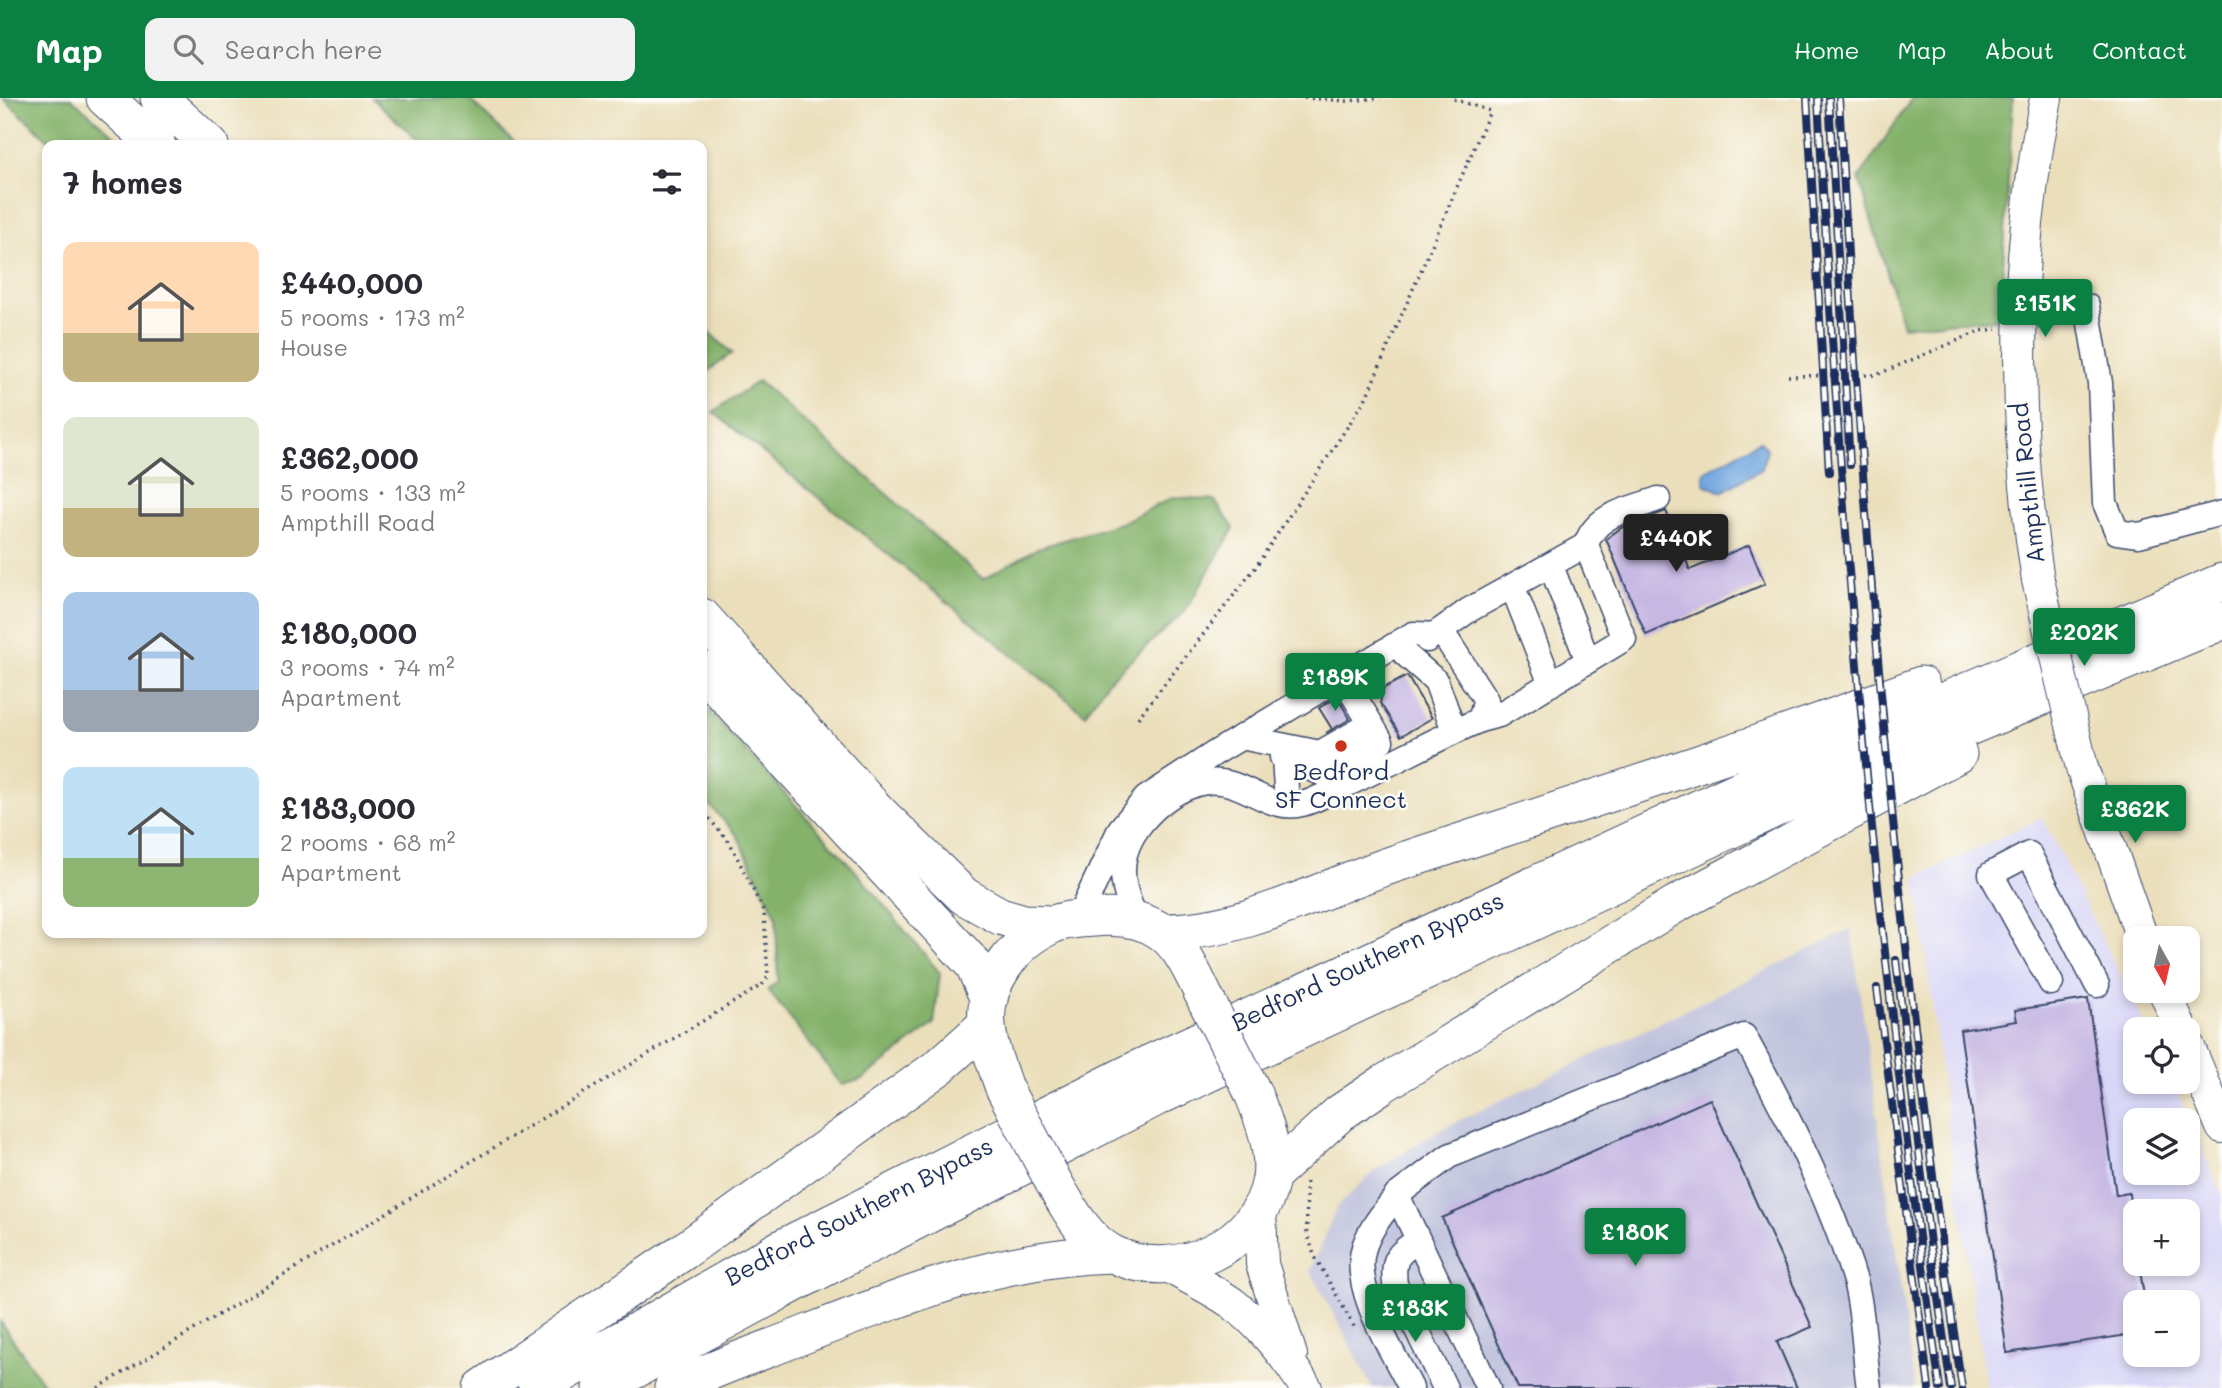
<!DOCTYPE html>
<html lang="en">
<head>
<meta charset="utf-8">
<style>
	:root { --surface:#fff; --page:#f2f2f3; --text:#2b2b33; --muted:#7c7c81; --accent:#0b8043 }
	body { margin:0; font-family:Mali,sans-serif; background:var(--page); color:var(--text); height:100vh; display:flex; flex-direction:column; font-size:26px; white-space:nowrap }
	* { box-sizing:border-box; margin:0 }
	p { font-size:23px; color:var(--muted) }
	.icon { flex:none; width:38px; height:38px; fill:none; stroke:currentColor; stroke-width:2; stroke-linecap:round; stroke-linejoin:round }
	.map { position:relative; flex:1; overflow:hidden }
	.sheet { position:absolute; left:42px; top:42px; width:665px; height:798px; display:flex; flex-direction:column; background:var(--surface); border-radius:14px; box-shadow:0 4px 10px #0003 }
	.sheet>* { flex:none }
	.needle { width:46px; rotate:172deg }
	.controls { position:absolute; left:2123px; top:828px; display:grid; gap:14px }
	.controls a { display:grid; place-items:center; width:77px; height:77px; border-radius:14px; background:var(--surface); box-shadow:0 4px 10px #0003; font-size:35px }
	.price { position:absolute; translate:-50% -60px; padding:0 16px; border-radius:7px; background:var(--accent); color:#fff; font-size:23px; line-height:46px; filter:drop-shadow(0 2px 4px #0008) }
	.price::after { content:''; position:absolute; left:50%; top:42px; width:21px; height:16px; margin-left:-10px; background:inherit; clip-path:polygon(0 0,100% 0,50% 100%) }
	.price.current { background:#222; color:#fff }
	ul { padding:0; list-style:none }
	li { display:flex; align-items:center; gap:21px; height:175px; padding:0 21px }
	li span { display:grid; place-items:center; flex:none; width:196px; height:140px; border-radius:14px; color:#555 }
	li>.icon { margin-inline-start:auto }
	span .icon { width:84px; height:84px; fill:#fffc; stroke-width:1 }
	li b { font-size:30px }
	h2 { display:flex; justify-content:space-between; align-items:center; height:84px; padding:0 21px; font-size:30px }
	header { display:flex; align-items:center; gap:42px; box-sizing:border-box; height:98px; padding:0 35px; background:var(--accent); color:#fff }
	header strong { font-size:33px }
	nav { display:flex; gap:38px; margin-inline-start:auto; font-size:24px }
	.search { width:490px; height:63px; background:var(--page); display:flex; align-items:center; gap:18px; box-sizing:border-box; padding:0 24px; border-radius:14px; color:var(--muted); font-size:26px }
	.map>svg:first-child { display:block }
</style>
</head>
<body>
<header>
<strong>Map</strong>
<div class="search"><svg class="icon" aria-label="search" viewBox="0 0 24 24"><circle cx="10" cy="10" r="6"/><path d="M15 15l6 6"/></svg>Search here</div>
<nav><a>Home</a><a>Map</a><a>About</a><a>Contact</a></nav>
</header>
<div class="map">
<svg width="2222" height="1290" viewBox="0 0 2222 1290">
	<rect width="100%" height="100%" fill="#fdfcf7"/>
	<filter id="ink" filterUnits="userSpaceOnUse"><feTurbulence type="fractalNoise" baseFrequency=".0143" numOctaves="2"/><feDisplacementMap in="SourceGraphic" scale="14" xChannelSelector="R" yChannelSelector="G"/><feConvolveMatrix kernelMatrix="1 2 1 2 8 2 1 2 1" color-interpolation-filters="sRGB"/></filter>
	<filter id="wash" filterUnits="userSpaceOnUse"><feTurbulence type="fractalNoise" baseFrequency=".00686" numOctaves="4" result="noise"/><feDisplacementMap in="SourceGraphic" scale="28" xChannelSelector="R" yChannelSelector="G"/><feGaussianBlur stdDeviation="1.57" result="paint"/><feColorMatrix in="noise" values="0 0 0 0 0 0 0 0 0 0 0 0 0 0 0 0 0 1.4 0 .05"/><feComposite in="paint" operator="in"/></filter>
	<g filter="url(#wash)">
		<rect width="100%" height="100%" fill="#ebdfbb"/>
		<path fill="#d9d7f7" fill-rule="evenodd" d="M2042 719 2147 931H2135V984H2174L2222 1098V1290H1987L1954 1073 1916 780ZM2135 1022H2188V1074H2135ZM2135 1113H2188V1166H2135ZM2135 1204H2188V1256H2135Z"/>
		<path fill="#c0c2dd" d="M1851 831 1915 1290H1373L1310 1172 1337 1109 1373 1074 1436 1034Z"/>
		<path fill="#84b26a" stroke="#507064" stroke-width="2" d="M3 0H71L125 47H54Z
			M372 0H468L517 47H423Z
			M1912 0H2013L2001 203 1997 221 1903 228 1859 80Z
			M702 228 732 255 702 278Z
			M758 283 983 481 1038 450 1121 425 1174 399 1214 402 1234 430 1185 513 1108 583 1085 616 713 314Z
			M702 605 853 770 940 875 934 926 863 981 842 987 768 892 778 883 776 817 737 737 702 699Z
			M0 1223 46 1290H0Z"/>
		<path fill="#71a6de" stroke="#466a9e" stroke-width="2" d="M1760 343 1767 352 1761 371 1722 394 1704 386V374Z"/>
		<g id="blocks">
			<path fill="#c6b7e3" d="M1666 413 1690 472 1749 447 1765 486 1646 537 1606 441 1621 430Z
				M1407 578 1432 620 1401 638 1380 605 1384 590Z
				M1337 599 1350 621 1326 635 1332 631 1319 610Z
				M2088 901 2116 1097 2129 1095 2135 1166H2139L2145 1204H2135V1217H2132L2135 1236 2007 1255 1960 932 2017 923 2015 912Z
				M1710 1001 1812 1229 1777 1244 1797 1290H1518L1442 1120Z"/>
		</g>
	</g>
	<g filter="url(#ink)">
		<use href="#blocks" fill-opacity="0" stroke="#3a496c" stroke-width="2"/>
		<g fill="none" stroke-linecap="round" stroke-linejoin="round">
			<g stroke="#3a496c" stroke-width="27">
				<path id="minor" d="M2020 216 2087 208 2100 285 2105 405 2117 434 2139 437 2222 415
					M1586 447C1596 415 1629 412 1658 401
					M1551 468 1588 563
					M1513 490 1551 586
					M1427 542 1469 512 1586 447 1624 541 1499 617 1480 622
					M1405 556 1436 583 1454 633
					M1241 639 1320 655 1371 626 1349 590
					M1282 659 1321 675 1381 643 1371 626
					M1284 660 1286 690
					M1078 821 1120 731 1146 700 1215 655 1413 536 1444 537 1486 602 1480 622C1433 642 1388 668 1341 689 1329 694 1315 703 1302 706 1272 714 1249 687 1221 684 1182 679 1135 719 1125 756 1119 780 1127 802 1137 822
					M2051 885 1991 776 2029 756 2097 887
					M1397 1097C1384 1114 1368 1132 1363 1153 1353 1193 1393 1254 1411 1290
					M1418 1142C1397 1156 1392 1161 1395 1186L1445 1290
					M1488 1290 1397 1097 1449 1058 1744 938C1787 1017 1829 1097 1855 1183 1864 1215 1864 1257 1869 1290"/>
			</g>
			<g stroke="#3a496c" stroke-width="34">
				<path id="major" d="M2038 482C2012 321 2014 160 2046 0
					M2082 670 2142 840
					M2164 892 2181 931
					M2188 947 2222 1029
					M1260 1112 1262 1166 1291 1257
					M1166 1167C1188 1180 1212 1191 1232 1205 1260 1226 1288 1260 1306 1290"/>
			</g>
			<g stroke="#3a496c" stroke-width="39">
				<path id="highway" d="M105 0 157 47
					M159 0 210 47
					M702 519 876 712 964 798 1000 818 1024 825 1052 826
					M702 572 974 867 989 902
					M1162 834C1242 835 1319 791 1394 766 1570 708 1748 652 1921 587
					M1004 990C997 970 989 950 987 929 982 886 1014 844 1052 827 1064 821 1080 821 1094 820 1116 818 1141 820 1160 833 1183 848 1195 881 1207 904
					M1272 1077 1340 1015 1383 986 1676 806 1958 656
					M1053 1083C1068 1109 1085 1142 1113 1156 1173 1187 1261 1148 1271 1080 1275 1050 1263 1020 1252 993
					M482 1290 684 1153 940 968 987 926
					M537 1290 782 1150 1140 970 1756 684 2222 484
					M601 1290 793 1186 1157 999 1787 705 2222 523
					M673 1290C716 1269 761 1254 806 1236 906 1197 1004 1158 1113 1156"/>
			</g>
			<path stroke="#3a496c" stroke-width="3.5" stroke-dasharray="2 5" stroke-linecap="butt" d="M1304 0 1347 3 1381 0
				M1788 278 1876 277 1980 233 1997 231
				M1138 620 1255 470 1365 302 1490 13 1451 0
				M1306 1084 1307 1134 1314 1157 1356 1232
				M98 1290 762 887 768 879 764 814 730 745 702 712"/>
			<use href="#minor" stroke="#fff" stroke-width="24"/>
			<use href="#major" stroke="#fff" stroke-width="32"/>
			<use href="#highway" stroke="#fff" stroke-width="37"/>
			<g stroke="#1b2f5e" stroke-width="8">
				<path id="rail" d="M1807 0 1829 374
					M1818 0C1840 432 1878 862 1940 1290
					M1829 0 1850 367
					M1839 0C1862 432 1899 862 1962 1290
					M1896 862 1930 1145 1951 1290
					M1877 890 1929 1290"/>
			</g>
			<use href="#rail" stroke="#fdfcf7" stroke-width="5" stroke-dasharray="16" stroke-linecap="butt"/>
			<g stroke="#3a496c" stroke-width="34" stroke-linecap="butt">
				<path id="major-bridge" d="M2038 482 2082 670"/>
			</g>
			<g stroke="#3a496c" stroke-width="39" stroke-linecap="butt">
				<path id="highway-bridge" d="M1207 904 1252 993
					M1004 990 1053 1083"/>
			</g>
			<use href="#major-bridge" stroke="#fff" stroke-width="32"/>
			<use href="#highway-bridge" stroke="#fff" stroke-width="37"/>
		</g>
	</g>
	<circle fill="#c8321e" stroke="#fdfcf7" stroke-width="2.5" cx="1341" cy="648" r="7"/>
	<g text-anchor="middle" stroke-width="5" stroke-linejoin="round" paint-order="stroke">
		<g font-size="24" fill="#1b2f5e" stroke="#fdfcf7">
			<text transform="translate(2028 385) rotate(-96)" y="8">Ampthill Road</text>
			<text transform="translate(1368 864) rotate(-25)" y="8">Bedford Southern Bypass</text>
			<text transform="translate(859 1114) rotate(-27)" y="8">Bedford Southern Bypass</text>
		</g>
		<g font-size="24" fill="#1b2f5e" stroke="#fdfcf7">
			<text x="1341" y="682">Bedford<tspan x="1341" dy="28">SF Connect</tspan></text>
		</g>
	</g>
</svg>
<div class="controls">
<a><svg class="needle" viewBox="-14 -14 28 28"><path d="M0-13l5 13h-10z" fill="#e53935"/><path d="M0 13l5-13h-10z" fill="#7c7c81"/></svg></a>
<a><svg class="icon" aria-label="locate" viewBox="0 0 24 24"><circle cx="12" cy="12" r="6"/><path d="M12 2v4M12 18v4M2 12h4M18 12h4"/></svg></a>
<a><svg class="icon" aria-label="layers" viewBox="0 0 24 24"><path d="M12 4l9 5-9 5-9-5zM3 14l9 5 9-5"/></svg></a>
<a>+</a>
<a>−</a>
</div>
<b class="price" style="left:2045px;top:241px">£151K</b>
<b class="price current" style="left:1676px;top:476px">£440K</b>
<b class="price" style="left:2084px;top:570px">£202K</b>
<b class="price" style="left:1335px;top:615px">£189K</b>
<b class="price" style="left:2135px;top:747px">£362K</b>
<b class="price" style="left:1635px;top:1170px">£180K</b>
<b class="price" style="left:1415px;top:1246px">£183K</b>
<section class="sheet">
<h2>7 homes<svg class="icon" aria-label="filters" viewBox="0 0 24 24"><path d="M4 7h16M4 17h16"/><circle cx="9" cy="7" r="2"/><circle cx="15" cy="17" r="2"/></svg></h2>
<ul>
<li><span style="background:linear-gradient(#ffd9b3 65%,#c2b280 0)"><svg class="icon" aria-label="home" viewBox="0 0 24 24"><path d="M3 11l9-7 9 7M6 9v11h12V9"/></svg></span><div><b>£440,000</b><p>5 rooms · 173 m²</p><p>House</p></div></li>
<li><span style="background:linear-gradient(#dfe7d0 65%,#c2b280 0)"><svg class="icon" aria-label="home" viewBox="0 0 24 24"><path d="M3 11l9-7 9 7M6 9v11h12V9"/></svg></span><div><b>£362,000</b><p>5 rooms · 133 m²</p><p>Ampthill Road</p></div></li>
<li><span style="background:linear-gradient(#a9c7e8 70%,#9aa5b1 0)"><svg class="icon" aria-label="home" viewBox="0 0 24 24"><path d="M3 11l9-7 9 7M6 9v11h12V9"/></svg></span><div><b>£180,000</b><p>3 rooms · 74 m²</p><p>Apartment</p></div></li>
<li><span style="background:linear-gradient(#bfe0f5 65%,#8fb573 0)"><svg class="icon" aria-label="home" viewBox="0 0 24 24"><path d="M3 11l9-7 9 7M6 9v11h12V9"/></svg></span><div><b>£183,000</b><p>2 rooms · 68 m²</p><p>Apartment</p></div></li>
</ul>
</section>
</div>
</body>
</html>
